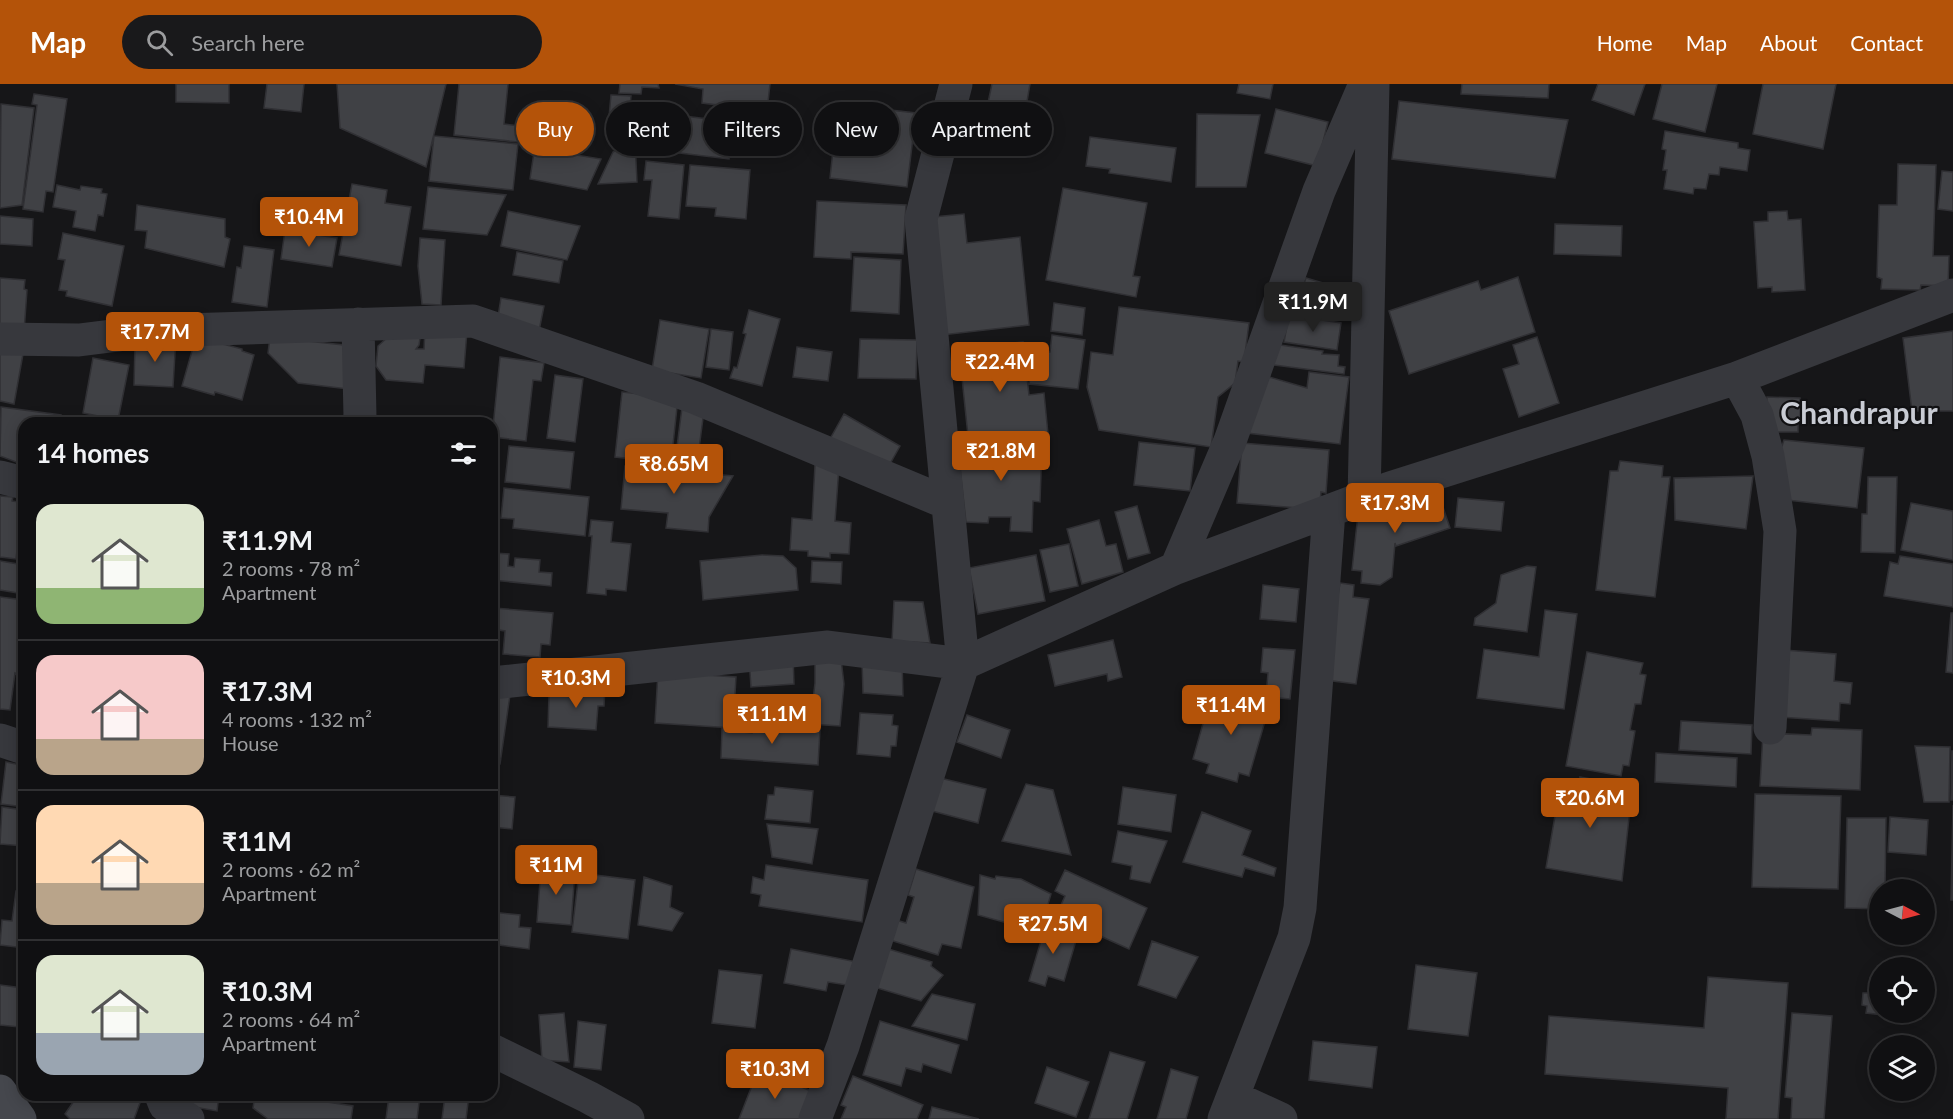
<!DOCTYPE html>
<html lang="en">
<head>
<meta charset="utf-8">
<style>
	:root { --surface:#101012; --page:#19191b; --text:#f1f3f6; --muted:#9c9d9f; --line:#303032; --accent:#b45309 }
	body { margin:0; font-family:Lato,sans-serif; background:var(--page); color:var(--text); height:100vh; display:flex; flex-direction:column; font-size:22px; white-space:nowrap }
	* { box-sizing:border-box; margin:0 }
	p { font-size:20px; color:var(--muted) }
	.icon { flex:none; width:33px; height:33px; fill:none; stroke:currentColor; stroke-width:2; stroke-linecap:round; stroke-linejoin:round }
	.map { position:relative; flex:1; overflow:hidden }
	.sheet { position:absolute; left:18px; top:333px; width:480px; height:684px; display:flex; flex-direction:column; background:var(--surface); border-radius:18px; box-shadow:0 3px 15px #0003,0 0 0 2px var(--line) }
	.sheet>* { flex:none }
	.hud { position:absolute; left:516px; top:18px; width:570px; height:54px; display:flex; gap:12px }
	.needle { width:39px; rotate:96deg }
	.fabs { position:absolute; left:1869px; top:795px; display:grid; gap:12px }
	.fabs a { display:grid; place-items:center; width:66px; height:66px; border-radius:50%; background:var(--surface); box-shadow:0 3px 15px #0003,0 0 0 2px var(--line); font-size:30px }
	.price { position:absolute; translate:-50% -51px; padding:0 14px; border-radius:6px; background:var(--accent); color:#fff; font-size:20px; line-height:39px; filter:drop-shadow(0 2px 3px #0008) }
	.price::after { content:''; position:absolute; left:50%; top:36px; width:18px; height:14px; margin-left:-9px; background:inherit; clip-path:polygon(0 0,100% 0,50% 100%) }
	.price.active { background:#222; color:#fff }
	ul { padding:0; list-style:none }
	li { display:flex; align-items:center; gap:18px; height:150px; padding:0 18px }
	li+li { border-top:2px solid var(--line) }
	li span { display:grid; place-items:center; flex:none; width:168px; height:120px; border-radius:18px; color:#555 }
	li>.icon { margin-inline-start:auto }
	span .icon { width:72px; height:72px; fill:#fffc; stroke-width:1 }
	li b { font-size:26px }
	h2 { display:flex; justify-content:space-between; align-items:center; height:72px; padding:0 18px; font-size:26px }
	.tag { padding:0 21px; border-radius:27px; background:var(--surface); box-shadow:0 3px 15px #0003,0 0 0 2px var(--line); font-size:21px; line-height:54px }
	.tag.active { background:var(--accent); color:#fff }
	header { display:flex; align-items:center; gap:36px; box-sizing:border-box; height:84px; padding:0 30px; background:var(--accent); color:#fff }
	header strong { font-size:28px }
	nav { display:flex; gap:33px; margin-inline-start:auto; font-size:21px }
	.search { width:420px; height:54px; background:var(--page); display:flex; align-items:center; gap:15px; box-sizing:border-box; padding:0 21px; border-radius:33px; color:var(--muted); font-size:22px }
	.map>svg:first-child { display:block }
</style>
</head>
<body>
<header>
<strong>Map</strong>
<div class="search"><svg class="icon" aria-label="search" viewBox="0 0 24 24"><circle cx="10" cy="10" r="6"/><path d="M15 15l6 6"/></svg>Search here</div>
<nav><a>Home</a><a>Map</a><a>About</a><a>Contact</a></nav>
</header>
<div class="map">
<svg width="1953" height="1035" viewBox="0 0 1953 1035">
	<rect width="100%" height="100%" fill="#161618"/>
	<path fill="#404145" stroke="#303034" stroke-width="1.5" d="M176 0H229V19L176 18Z
		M267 0H304L301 28 264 24Z
		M337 0H446L426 83 340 44Z
		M459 0H508L504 40 519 42 518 58 454 51Z
		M620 0H658L659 4 642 3 641 10 619 9Z
		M675 0H770L767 27 702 19 703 5Z
		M992 0H1030L1024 35 986 28Z
		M1239 0H1273L1270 15 1237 9Z
		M1462 0H1549L1548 14 1461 10Z
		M1598 0H1645L1634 31 1592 16Z
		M1662 0H1717L1705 48 1653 35Z
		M1763 0H1836L1823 65 1753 50Z
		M34 10 67 15 53 108 46 107 43 128 23 125 37 21 32 20Z
		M611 11 631 12 628 46 608 44Z
		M1399 17 1568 36 1555 94 1392 75Z
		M1 20 34 24 22 121 0 124Z
		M838 20 916 29 907 103 830 94Z
		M1276 25 1328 38 1317 82 1265 69Z
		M659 29 733 38 729 75 655 66Z
		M1197 30 1260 31 1246 103H1196Z
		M1665 47 1738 59V64L1750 66 1747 87 1720 83 1719 91 1709 90 1706 105 1694 104 1693 110 1664 105 1667 86H1663L1666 66 1662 65Z
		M434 52 518 60 513 106 429 97Z
		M1090 53 1176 64 1171 98 1109 89 1110 85 1086 82Z
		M635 56 637 98 598 100 613 68Z
		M534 68 557 72 558 68 601 75 587 106 530 95Z
		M646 77 684 81 679 135 648 132 652 96H644Z
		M1898 80 1936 81 1933 172H1949L1948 202 1921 201 1920 206 1881 205 1882 195 1877 193 1879 121H1897Z
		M690 81 750 86 746 135 715 132 716 124 686 122Z
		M1942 87 1953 88V127L1938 125Z
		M352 100 387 106 385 119 411 123 401 182 339 171Z
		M57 101 80 106 81 102 102 105 101 109 107 110 103 132 98 131 95 147 73 143 76 127 53 123Z
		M428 103 506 111 487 151 423 145Z
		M1063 104 1147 119 1133 192 1140 193 1136 213 1046 196Z
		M817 117 906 121 903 170 851 168V175L814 173Z
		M137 121 225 135V153L230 155 224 183 145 164 147 147 135 146Z
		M508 127 580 142 567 176 501 162Z
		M1787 127 1788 136 1801 135 1805 206 1772 208V203L1758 204 1754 138 1768 137V128Z
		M964 130 967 159 1020 153 1029 241 942 251 933 133Z
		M0 132 33 135 32 162 0 160Z
		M1555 140 1622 142 1621 172 1554 170Z
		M285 146 337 154 332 183 281 175Z
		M63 149 124 162 112 222 66 212 67 207 59 206 65 176 58 175Z
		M420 154 445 156 441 221 422 220 418 182Z
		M244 162 274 166 267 223 232 218 237 183 241 184Z
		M517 168 563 177 559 199 513 191Z
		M854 173 901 176 899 230 851 227Z
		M1518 193 1535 248 1409 290 1389 227 1478 197 1481 206Z
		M0 194 25 196 24 205 27 206 24 248 0 246Z
		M1306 194 1354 208 1348 229 1299 215Z
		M501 214 544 222 538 252 496 245Z
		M1054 219 1085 224 1082 251 1051 247Z
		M1119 223 1249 239 1244 278 1238 277 1235 299 1218 313 1211 363 1099 346 1087 303 1091 268 1113 271Z
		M749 226 780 235 762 302 730 294 734 283 737 284 746 250 743 249Z
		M1289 231 1341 239 1337 266 1284 258Z
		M660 236 709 245 701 294 652 286Z
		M425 243 467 247 464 284 425 281 423 299 386 296 376 282 378 262 390 251 420 254 419 261 416 265H424Z
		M711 245 733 248 729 286 706 283Z
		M1953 247V327H1912L1903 254Z
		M1052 251 1085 256 1078 305 1029 300 1034 266 1050 268Z
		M176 252 173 303 134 301 135 259Z
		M196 253 242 265V267L254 271 242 316 215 308 214 311 182 302Z
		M270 253 353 262 348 305 298 299 268 269Z
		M1537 253 1559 319 1519 333 1503 285 1519 280 1513 261Z
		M860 255 917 256 916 295 858 294Z
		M1023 258 1029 311 1044 309 1048 350 999 355 998 349 968 352 959 265Z
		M1280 261 1323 267 1322 270 1339 271 1338 282 1345 283 1344 290 1266 280Z
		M797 263 832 268 828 297 793 293Z
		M0 266 23 270 14 320 0 317Z
		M500 273 544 279 541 297 533 296 526 357 492 353Z
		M93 274 129 281 118 336 83 329Z
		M1309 288 1349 293 1340 360 1247 349 1269 293 1307 304Z
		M555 291 583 295 575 358 547 354Z
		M622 308 678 314 671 379 615 373Z
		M1767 313 1800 314V318H1805V337H1798V348H1766Z
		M683 316 705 319 697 380 675 378Z
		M1 323 61 331 60 339H24V381L0 372Z
		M844 330 900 362 886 387 830 355Z
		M177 334 176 339H147L148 337Z
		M68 335 95 339H68Z
		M1784 356 1864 364 1857 424 1778 415 1775 384Z
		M957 358 1042 361 1040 418 1033 417 1032 448 1010 447 1011 433H989L988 439 966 438Z
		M1139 358 1195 364 1190 407 1134 401Z
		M1242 359 1329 366 1326 409 1321 408 1320 420 1312 425 1237 419Z
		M509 362 574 368 570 405 505 398Z
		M1620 377 1663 382 1662 393H1670L1655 513 1596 506 1610 387H1618Z
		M815 381 839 383 835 437 851 439 849 470 830 469V474L808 472V467L790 466 792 434 812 436Z
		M625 382 733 392 709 433 708 448 666 444 668 429 621 425Z
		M1753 392 1746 445 1675 436 1674 394Z
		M1868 393H1897L1895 469 1861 468 1862 430H1867Z
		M504 404 589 413 585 452 513 444 514 435 501 434Z
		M1437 405 1450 444 1396 462 1395 459 1392 493 1380 501 1361 499 1362 487 1352 486 1358 430 1386 432 1383 423Z
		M0 412 13 413 12 417 24 419V458H18L16 475 0 473Z
		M1458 414 1504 418 1501 447 1455 443Z
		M1911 419 1953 427V476L1901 466Z
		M1137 422 1150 469 1128 475 1115 428Z
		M591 436 613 438 611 458 631 460 626 507 606 505V511L587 509 592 452H589Z
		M1099 436 1106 462 1116 460 1123 488 1082 500 1067 445Z
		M1069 460 1078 502 1050 508 1040 466Z
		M494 469 509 470 508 482 514 483 515 474 540 476 539 488 552 489 551 502 492 496Z
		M762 471 783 472 796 484 798 506 703 516 700 477Z
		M1036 471 1045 517 978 530 969 484Z
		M1900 472 1953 480V523L1884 512 1890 478 1898 480Z
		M0 477 24 481V510L0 506Z
		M812 477 842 478 841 500 811 498Z
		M1527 482 1536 483 1527 548 1474 541 1475 534 1496 519 1501 491Z
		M1340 499 1354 501 1353 513 1369 515 1356 600 1325 596Z
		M1263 501 1299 505 1296 538 1260 535Z
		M0 513 24 516V566H20L17 590 15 589 10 626 0 625Z
		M894 517 923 518 930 559 892 557Z
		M494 524 553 529 550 561 541 560 540 573 503 570 505 547 492 545Z
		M1545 526 1577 530 1564 625 1477 614 1484 565 1539 573Z
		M1951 529H1953V589L1946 588Z
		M1113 556 1122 593 1108 597 1107 590 1055 602 1048 571Z
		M1263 564 1295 566 1290 615 1266 613 1268 589 1261 588Z
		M1784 566 1836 570 1834 597 1852 599 1850 620 1840 619 1839 637 1779 633Z
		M815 567H840L844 600 840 642 810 640 815 599Z
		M1587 568 1643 579 1640 590 1646 591 1641 620H1635L1630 646 1635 647 1629 682 1623 681 1621 692 1566 682Z
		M793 571 794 600 751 603 749 574Z
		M902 576 903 612 863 609 862 577Z
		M658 588 736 593 733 644 655 639Z
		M574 602 605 604 604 622H598L596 646 548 643 549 610 574 611Z
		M492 611H510L500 680H492Z
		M1211 611 1270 620 1249 692 1239 689 1237 698 1206 689 1209 680 1193 675Z
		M860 629 893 631 892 641 898 642 896 662H891L890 673 857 670Z
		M967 631 1010 646 1001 674 957 658Z
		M1681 637 1752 641 1751 670 1679 666Z
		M761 642H768L773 647H780V644L820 646 818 681 721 674 722 644 743 646V648L752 649V646H756Z
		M1812 644 1862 646 1860 706 1760 702 1763 649 1811 651Z
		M1915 662 1950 663 1949 718H1924Z
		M1952 667H1953V716H1951Z
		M1656 669 1737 674 1736 703 1655 698Z
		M6 678 21 681 20 684 24 685V723L1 720Z
		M1580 693 1613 699 1612 705 1632 707 1622 797 1546 784 1561 697 1579 700Z
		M940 694 986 705 978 739 932 727Z
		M1026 700 1053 706 1071 771 1002 757Z
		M775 703 813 707 810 739 765 735 768 711H774Z
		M1123 703 1176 711 1171 748 1118 740Z
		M1755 710 1841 712 1838 805 1752 803Z
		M492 711 515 713 512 745 492 743Z
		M1953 721V816H1951Z
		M2 723 24 726V762L0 760Z
		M1202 728 1251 747 1242 771 1276 784 1274 792 1245 784 1242 793 1183 778Z
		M1890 733 1928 736 1926 771 1888 768Z
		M1847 734H1886L1885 806H1880V825L1845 824Z
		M767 740 818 745 812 780 772 773Z
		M1118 747 1167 757 1150 799 1130 795 1132 782 1112 778Z
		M766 781 868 796 862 838 759 822 761 811 751 809 753 793 764 796Z
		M541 783 575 786 571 841 537 838Z
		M916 785 974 803 961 864 942 860 938 871 890 856 896 836 906 839 914 813 908 811Z
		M1065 786 1147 824 1129 865 1056 832 1065 812 1055 807Z
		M579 789 635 796 628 855 572 848Z
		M980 791 995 795 996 792 1021 795 1051 810 1040 848 978 831Z
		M644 793 672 802 670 823 683 829 672 847 638 841Z
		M16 807 24 808V864L0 861 2 836 12 837Z
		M492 828 520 831 519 843 531 844 529 865 492 860Z
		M1046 840 1078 850 1064 897 1048 892 1045 902 1029 897Z
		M1152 857 1198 873 1176 914 1138 901Z
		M885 864 932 878 931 882 943 891 921 917 874 903Z
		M791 865 857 878 853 902 828 898 826 907 784 899Z
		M492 867H496L493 896H492Z
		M1416 881 1477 889 1468 952 1408 945Z
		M719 886 762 891 755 944 712 939Z
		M1708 893 1788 899 1778 1035H1726L1728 1004 1545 990 1549 932 1704 944Z
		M1870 894 1880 895V928H1921V935L1866 929 1867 922 1862 921 1863 909H1868Z
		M0 901 23 904 19 943 0 941Z
		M932 910 975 920 967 956 912 942Z
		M564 929 569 978 542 976 539 931Z
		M1792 929 1832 932 1824 1035H1791L1792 1014 1785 1013Z
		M578 937 606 941 601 986 574 983Z
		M880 937 959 961 951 989 923 980 921 988 906 984 901 1002 863 991Z
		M1313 957 1377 963 1372 1004 1309 996Z
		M1110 968 1145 978 1127 1035H1089Z
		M1047 983 1089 998 1076 1033 1035 1019Z
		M1171 985 1198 993 1186 1035H1157Z
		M765 988 811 1007 800 1035H739L753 999 759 1003Z
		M853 992 923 1021 917 1035H841L846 1023 841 1021Z
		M78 1011H126L141 1016 134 1035H70L65 1030Z
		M183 1011H219L217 1027 182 1021Z
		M255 1011H282L353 1022 351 1035H268L253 1024Z
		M389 1011H420L417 1035H386Z
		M445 1011H469L466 1035H442Z
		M932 1023 979 1035H929Z"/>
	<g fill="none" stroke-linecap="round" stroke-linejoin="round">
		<path stroke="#37383d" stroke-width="33" d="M0 255 79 256 151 247 473 237 696 314 947 419
			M1737 294 1757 331 1768 372 1780 447 1770 644
			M358 339 360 333 358 240
			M0 393 24 399
			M1364 415 1373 0
			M1176 484 1230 357 1319 107 1365 0
			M492 599 828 563 963 580 1176 484 1390 404 1737 294 1953 211
			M0 656 24 664
			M492 966 588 1013 628 1035
			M161 1011 165 1021 188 1035
			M1233 1013 1281 1035
			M815 1035 843 962 963 580 921 135 956 0
			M1224 1035 1294 854 1300 824 1329 427"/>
		<path stroke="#45474d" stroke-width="33" d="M0 1007 20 1035"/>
	</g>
	<g text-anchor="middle" stroke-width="4.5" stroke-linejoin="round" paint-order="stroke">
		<g font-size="30" font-weight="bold" fill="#c9ccd4" stroke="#111113">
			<text x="1859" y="340">Chandrapur</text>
		</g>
	</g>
</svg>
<div class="fabs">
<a><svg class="needle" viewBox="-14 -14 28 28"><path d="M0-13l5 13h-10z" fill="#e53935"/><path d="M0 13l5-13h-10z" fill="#9c9d9f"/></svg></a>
<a><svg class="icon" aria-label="locate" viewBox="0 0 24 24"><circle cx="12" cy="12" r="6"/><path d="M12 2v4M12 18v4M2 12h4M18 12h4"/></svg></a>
<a><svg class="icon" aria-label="layers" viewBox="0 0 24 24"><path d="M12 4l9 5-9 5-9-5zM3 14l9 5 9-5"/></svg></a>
</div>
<b class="price" style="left:309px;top:164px">₹10.4M</b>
<b class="price active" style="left:1313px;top:249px">₹11.9M</b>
<b class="price" style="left:155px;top:279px">₹17.7M</b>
<b class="price" style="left:1000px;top:309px">₹22.4M</b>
<b class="price" style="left:1001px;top:398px">₹21.8M</b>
<b class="price" style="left:674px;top:411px">₹8.65M</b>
<b class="price" style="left:1395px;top:450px">₹17.3M</b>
<b class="price" style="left:576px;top:625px">₹10.3M</b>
<b class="price" style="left:1231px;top:652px">₹11.4M</b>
<b class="price" style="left:772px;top:661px">₹11.1M</b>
<b class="price" style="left:1590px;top:745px">₹20.6M</b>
<b class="price" style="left:556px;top:812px">₹11M</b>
<b class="price" style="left:1053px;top:871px">₹27.5M</b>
<b class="price" style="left:775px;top:1016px">₹10.3M</b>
<div class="hud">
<a class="tag active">Buy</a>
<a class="tag">Rent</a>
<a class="tag">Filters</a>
<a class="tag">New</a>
<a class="tag">Apartment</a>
</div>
<section class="sheet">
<h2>14 homes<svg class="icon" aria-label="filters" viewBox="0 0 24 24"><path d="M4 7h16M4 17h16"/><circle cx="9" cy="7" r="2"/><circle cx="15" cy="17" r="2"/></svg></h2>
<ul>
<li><span style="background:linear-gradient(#dfe7d0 70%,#8fb573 0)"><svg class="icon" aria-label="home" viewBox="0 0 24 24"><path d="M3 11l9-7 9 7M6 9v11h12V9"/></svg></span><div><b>₹11.9M</b><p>2 rooms · 78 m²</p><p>Apartment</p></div></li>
<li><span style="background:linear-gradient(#f6c9c9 70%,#b9a48a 0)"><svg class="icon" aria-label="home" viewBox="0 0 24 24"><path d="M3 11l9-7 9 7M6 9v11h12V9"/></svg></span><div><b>₹17.3M</b><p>4 rooms · 132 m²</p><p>House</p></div></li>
<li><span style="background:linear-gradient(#ffd9b3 65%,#b9a48a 0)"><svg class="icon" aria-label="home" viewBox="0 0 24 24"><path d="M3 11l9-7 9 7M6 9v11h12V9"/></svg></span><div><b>₹11M</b><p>2 rooms · 62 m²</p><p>Apartment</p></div></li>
<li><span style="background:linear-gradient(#dfe7d0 65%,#9aa5b1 0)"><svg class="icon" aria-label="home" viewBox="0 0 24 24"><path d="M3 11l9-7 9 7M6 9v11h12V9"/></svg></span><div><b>₹10.3M</b><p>2 rooms · 64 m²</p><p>Apartment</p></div></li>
</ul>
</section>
</div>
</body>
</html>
